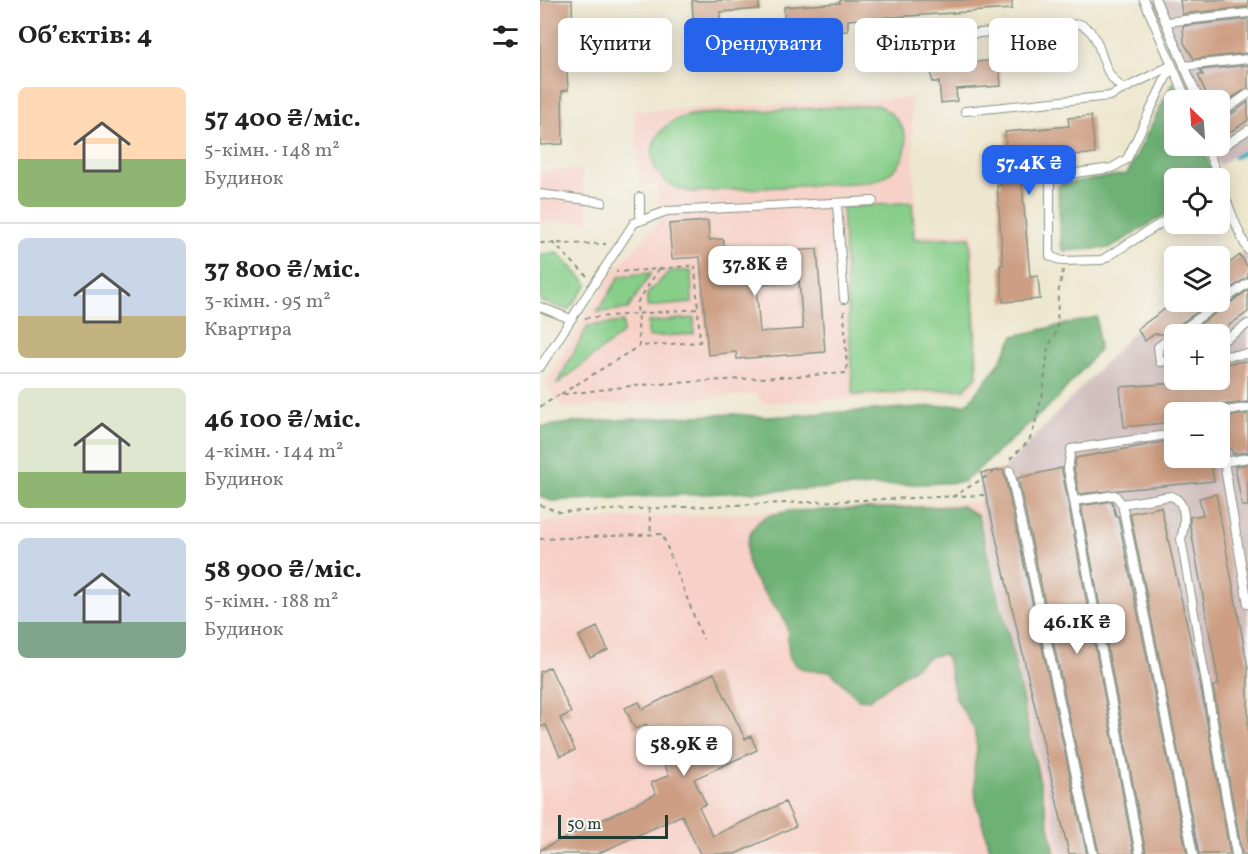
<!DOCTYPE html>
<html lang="uk">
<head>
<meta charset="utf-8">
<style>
	:root { --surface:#fff; --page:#f6f6f6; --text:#222; --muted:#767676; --line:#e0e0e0; --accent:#2563eb }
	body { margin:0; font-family:Vollkorn,serif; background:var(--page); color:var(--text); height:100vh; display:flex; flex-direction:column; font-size:22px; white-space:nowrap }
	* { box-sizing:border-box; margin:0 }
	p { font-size:20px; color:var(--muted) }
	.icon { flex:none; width:33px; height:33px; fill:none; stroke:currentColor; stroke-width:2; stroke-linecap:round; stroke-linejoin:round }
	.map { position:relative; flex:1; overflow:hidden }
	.side { display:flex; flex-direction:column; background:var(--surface); width:540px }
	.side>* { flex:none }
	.guide { position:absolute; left:18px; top:18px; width:570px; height:54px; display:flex; gap:12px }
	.needle { width:39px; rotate:335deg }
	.buttons { position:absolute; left:624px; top:90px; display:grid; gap:12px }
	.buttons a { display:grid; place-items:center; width:66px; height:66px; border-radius:9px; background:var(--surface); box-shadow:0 3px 15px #0003; font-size:30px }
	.scale { position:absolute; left:18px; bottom:15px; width:110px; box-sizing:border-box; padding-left:6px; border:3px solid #1f3d34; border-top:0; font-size:16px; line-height:21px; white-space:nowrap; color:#1f3d34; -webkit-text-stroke:4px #f6f6f2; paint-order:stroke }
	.price { position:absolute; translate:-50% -51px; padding:0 14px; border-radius:12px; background:#fff; color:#222; font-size:20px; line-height:39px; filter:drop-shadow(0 2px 3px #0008) }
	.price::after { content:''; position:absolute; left:50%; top:36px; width:18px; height:14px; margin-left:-9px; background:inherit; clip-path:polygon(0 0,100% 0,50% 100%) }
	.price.selected { background:var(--accent); color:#fff }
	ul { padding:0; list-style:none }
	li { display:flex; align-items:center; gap:18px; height:150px; padding:0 18px }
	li+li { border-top:2px solid var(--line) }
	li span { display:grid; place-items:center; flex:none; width:168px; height:120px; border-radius:9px; color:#555 }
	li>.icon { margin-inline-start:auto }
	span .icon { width:72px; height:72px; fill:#fffc; stroke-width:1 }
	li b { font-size:26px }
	h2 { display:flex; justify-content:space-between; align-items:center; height:72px; padding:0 18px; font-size:26px }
	.tag { padding:0 21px; border-radius:9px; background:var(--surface); box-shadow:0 3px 15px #0003; font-size:21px; line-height:54px }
	.tag.selected { background:var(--accent); color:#fff }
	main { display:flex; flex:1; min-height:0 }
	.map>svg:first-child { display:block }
</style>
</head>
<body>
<main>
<section class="side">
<h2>Об’єктів: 4<svg class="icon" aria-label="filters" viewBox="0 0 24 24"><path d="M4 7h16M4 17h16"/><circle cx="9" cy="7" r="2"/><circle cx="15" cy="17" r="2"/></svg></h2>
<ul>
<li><span style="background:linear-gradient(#ffd9b3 60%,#8fb573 0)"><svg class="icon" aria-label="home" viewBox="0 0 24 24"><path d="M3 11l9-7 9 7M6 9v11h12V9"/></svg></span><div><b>57 400 ₴/міс.</b><p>5-кімн. · 148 m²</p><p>Будинок</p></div></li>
<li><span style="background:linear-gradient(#c9d6e8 65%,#c2b280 0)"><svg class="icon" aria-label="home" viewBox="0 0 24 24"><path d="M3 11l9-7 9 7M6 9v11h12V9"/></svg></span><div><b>37 800 ₴/міс.</b><p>3-кімн. · 95 m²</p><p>Квартира</p></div></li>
<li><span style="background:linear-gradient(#dfe7d0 70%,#8fb573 0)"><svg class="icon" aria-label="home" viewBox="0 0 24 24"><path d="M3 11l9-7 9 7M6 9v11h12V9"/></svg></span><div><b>46 100 ₴/міс.</b><p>4-кімн. · 144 m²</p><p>Будинок</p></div></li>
<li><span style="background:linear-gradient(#c9d6e8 70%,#7fa58c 0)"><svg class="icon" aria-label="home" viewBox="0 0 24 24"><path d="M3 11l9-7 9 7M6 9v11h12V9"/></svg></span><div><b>58 900 ₴/міс.</b><p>5-кімн. · 188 m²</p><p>Будинок</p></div></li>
</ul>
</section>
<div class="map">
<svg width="708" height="854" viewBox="0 0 708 854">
	<rect width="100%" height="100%" fill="#f6f6f2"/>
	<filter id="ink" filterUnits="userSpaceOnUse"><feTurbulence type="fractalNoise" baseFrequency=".0167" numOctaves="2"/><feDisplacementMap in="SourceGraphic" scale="12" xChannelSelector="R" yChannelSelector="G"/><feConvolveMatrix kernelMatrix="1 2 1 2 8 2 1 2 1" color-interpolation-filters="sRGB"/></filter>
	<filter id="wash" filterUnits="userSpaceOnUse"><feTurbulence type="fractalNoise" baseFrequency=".008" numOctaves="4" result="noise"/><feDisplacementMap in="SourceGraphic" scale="24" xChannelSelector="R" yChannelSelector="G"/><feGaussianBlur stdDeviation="1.35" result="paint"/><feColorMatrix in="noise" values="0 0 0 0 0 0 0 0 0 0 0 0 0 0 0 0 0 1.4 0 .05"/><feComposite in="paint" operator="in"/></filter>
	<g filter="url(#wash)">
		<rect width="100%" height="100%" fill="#eee7cf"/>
		<path fill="#f7d1c7" d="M371 98 377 234 433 232 440 378 427 393 221 403 218 394 22 408 5 383 71 274 120 221 118 184H99L95 111Z
			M0 164 1 172 41 169 49 221 0 222Z
			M440 502 522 854H0V522Z"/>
		<path fill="#d2bfc0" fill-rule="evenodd" d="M610 0H708V146L679 166 670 146H680V100H651Z
			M708 249V854H522L440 502 441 473 463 470 597 329 635 302H680V270ZM634 334H680V380H634ZM634 412H680V458H634Z"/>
		<path fill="#87ce89" stroke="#53865e" stroke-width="1.5" d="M337 105C378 124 375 171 330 182L153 192C95 184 100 118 160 114Z
			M372 202 374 239 430 237 437 376 424 389 313 395 302 208Z
			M18 253 48 284 28 310 0 301V254Z
			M130 271H151L152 303 107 307V294Z
			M111 273 88 309 57 312 80 276Z
			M154 318V334L108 337V322Z
			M83 322V333L16 385 48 326Z"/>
		<path fill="#6db175" stroke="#467754" stroke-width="1.5" d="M633 82 644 100H634V146H663L674 178H634V209L570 248 524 251 521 245 518 187 520 184 587 174Z
			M557 317 559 350 516 400 424 482 11 501 0 496V427L37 422 194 414 226 417 427 404 458 365 474 336Z
			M422 506 438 516 471 645 515 854H451L436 801 434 769 437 749 434 728 416 699 407 658 403 654 389 657 329 700 318 699 290 671C279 671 265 673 255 664 243 654 252 635 245 621 229 594 197 572 209 537 217 517 228 515 248 511Z"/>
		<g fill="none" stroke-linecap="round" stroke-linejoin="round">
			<path stroke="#44b0c2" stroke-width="4.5" d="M695 157 708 150"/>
		</g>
		<g id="blocks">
			<path fill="#cd9e83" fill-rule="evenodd" d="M0 0H32L33 37H25L28 90 22 91 23 144 0 145Z
				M219 0V9L180 12V22L165 23 166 34 154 35 152 1Z
				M300 0H472V9L308 20V31L245 35 244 7 300 3Z
				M640 0H708V7L642 14Z
				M708 19V53L654 59 644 43 643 26Z
				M459 60 461 86 416 89 417 101 401 103 399 82H392L391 71 410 70 409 64Z
				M708 65V88L692 98 669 100 658 75H663L660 70Z
				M708 102V120L686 135 680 122Z
				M551 116 555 154 488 156 491 183 482 184 490 277 498 276 500 299 463 302 460 265H463L457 185H461L458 147 466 146 465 132 529 126 528 118Z
				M168 221 169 240 183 239 184 247 191 246 192 256 277 249 285 352 197 359 196 352 168 355 160 257 132 259 129 224ZM259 281 263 329 220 332 216 285Z
				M700 255 708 267V277L680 296V270Z
				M708 290V312L676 334H646Z
				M635 302H672L625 334H614L605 341 597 329Z
				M708 361V402L674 406 669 412H634V422L584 427 580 387 680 380V364Z
				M708 414V452L693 454 692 449 680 451V417Z
				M634 440V458H654V460L670 458 674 481 539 494 534 469 536 458Z
				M708 464V506H702L695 466Z
				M522 468V470L594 854H559L478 478Z
				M463 470 466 481 547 854H529L441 473Z
				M676 494 708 668V854H702L673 686 679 685 650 525V517L663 515 659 498Z
				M572 501 576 516H578L647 854H606L541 506Z
				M621 507 661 688 690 854H659L590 513Z
				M57 627 68 650 50 658 39 636Z
				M10 667 31 713 20 718 35 750 20 756 6 725 0 727V672Z
				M174 673 205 739 211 736 217 750 154 779 166 804 159 807 173 836 245 802 256 826 195 854H160L142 815 57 854H0V850L116 794 111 783 129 775 106 724 95 729 85 708 99 702 103 709Z"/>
		</g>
	</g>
	<g filter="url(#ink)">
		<use href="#blocks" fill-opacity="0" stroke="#869282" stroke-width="1.5"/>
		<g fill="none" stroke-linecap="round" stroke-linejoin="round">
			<g stroke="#869282" stroke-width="10">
				<path id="service" d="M604 0 647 100
					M616 0 659 100
					M626 22 708 13
					M396 37 540 24C567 36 555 70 584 89
					M632 65 587 159 572 168 514 176 510 180V256L522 261 562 260 634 215
					M644 66 708 59
					M425 111 570 96 632 65
					M680 114 708 94
					M680 143H688L708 130
					M666 146C681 181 690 217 708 250
					M0 194 62 202
					M297 204 304 299
					M100 221V197
					M0 307 31 319
					M636 334 708 283
					M634 335 618 347 620 362 634 360
					M680 343 708 324
					M680 356 708 354
					M0 367 94 223 127 211 333 201
					M675 412 708 408
					M679 458 684 462 708 604
					M684 462 708 458
					M470 471 553 854
					M534 501 575 495 582 504
					M600 854 528 469 531 449 634 434
					M653 854 582 504 631 496C648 502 645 525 641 539L696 854"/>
			</g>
			<path stroke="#869282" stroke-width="2" stroke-dasharray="4.5 4.5" stroke-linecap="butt" d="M12 242 47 276
				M0 243 66 244
				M120 269 155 265 158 309
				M45 318 158 309 160 342 99 346
				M21 394 99 346 97 303 119 269 76 272
				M0 407 19 395 99 385 307 373 304 309
				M470 459 489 441 494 428 503 392 508 347 517 331 518 294 523 270
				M412 497 459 469
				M0 505 20 512 446 495
				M109 508 111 534
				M0 539 122 534 163 639"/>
			<use href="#service" stroke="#fff" stroke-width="8"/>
		</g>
	</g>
</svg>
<div class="buttons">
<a><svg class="needle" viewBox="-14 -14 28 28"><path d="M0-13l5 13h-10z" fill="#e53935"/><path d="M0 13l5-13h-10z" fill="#767676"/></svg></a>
<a><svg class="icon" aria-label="locate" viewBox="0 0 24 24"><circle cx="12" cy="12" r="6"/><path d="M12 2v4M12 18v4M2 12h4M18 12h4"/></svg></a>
<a><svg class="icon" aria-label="layers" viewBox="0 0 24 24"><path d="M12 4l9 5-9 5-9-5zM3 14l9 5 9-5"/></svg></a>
<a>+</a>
<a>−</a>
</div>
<div class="scale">50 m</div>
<b class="price selected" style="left:489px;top:196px">57.4K ₴</b>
<b class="price" style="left:215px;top:297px">37.8K ₴</b>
<b class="price" style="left:537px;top:655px">46.1K ₴</b>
<b class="price" style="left:144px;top:777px">58.9K ₴</b>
<div class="guide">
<a class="tag">Купити</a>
<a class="tag selected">Орендувати</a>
<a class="tag">Фільтри</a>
<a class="tag">Нове</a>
</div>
</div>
</main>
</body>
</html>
